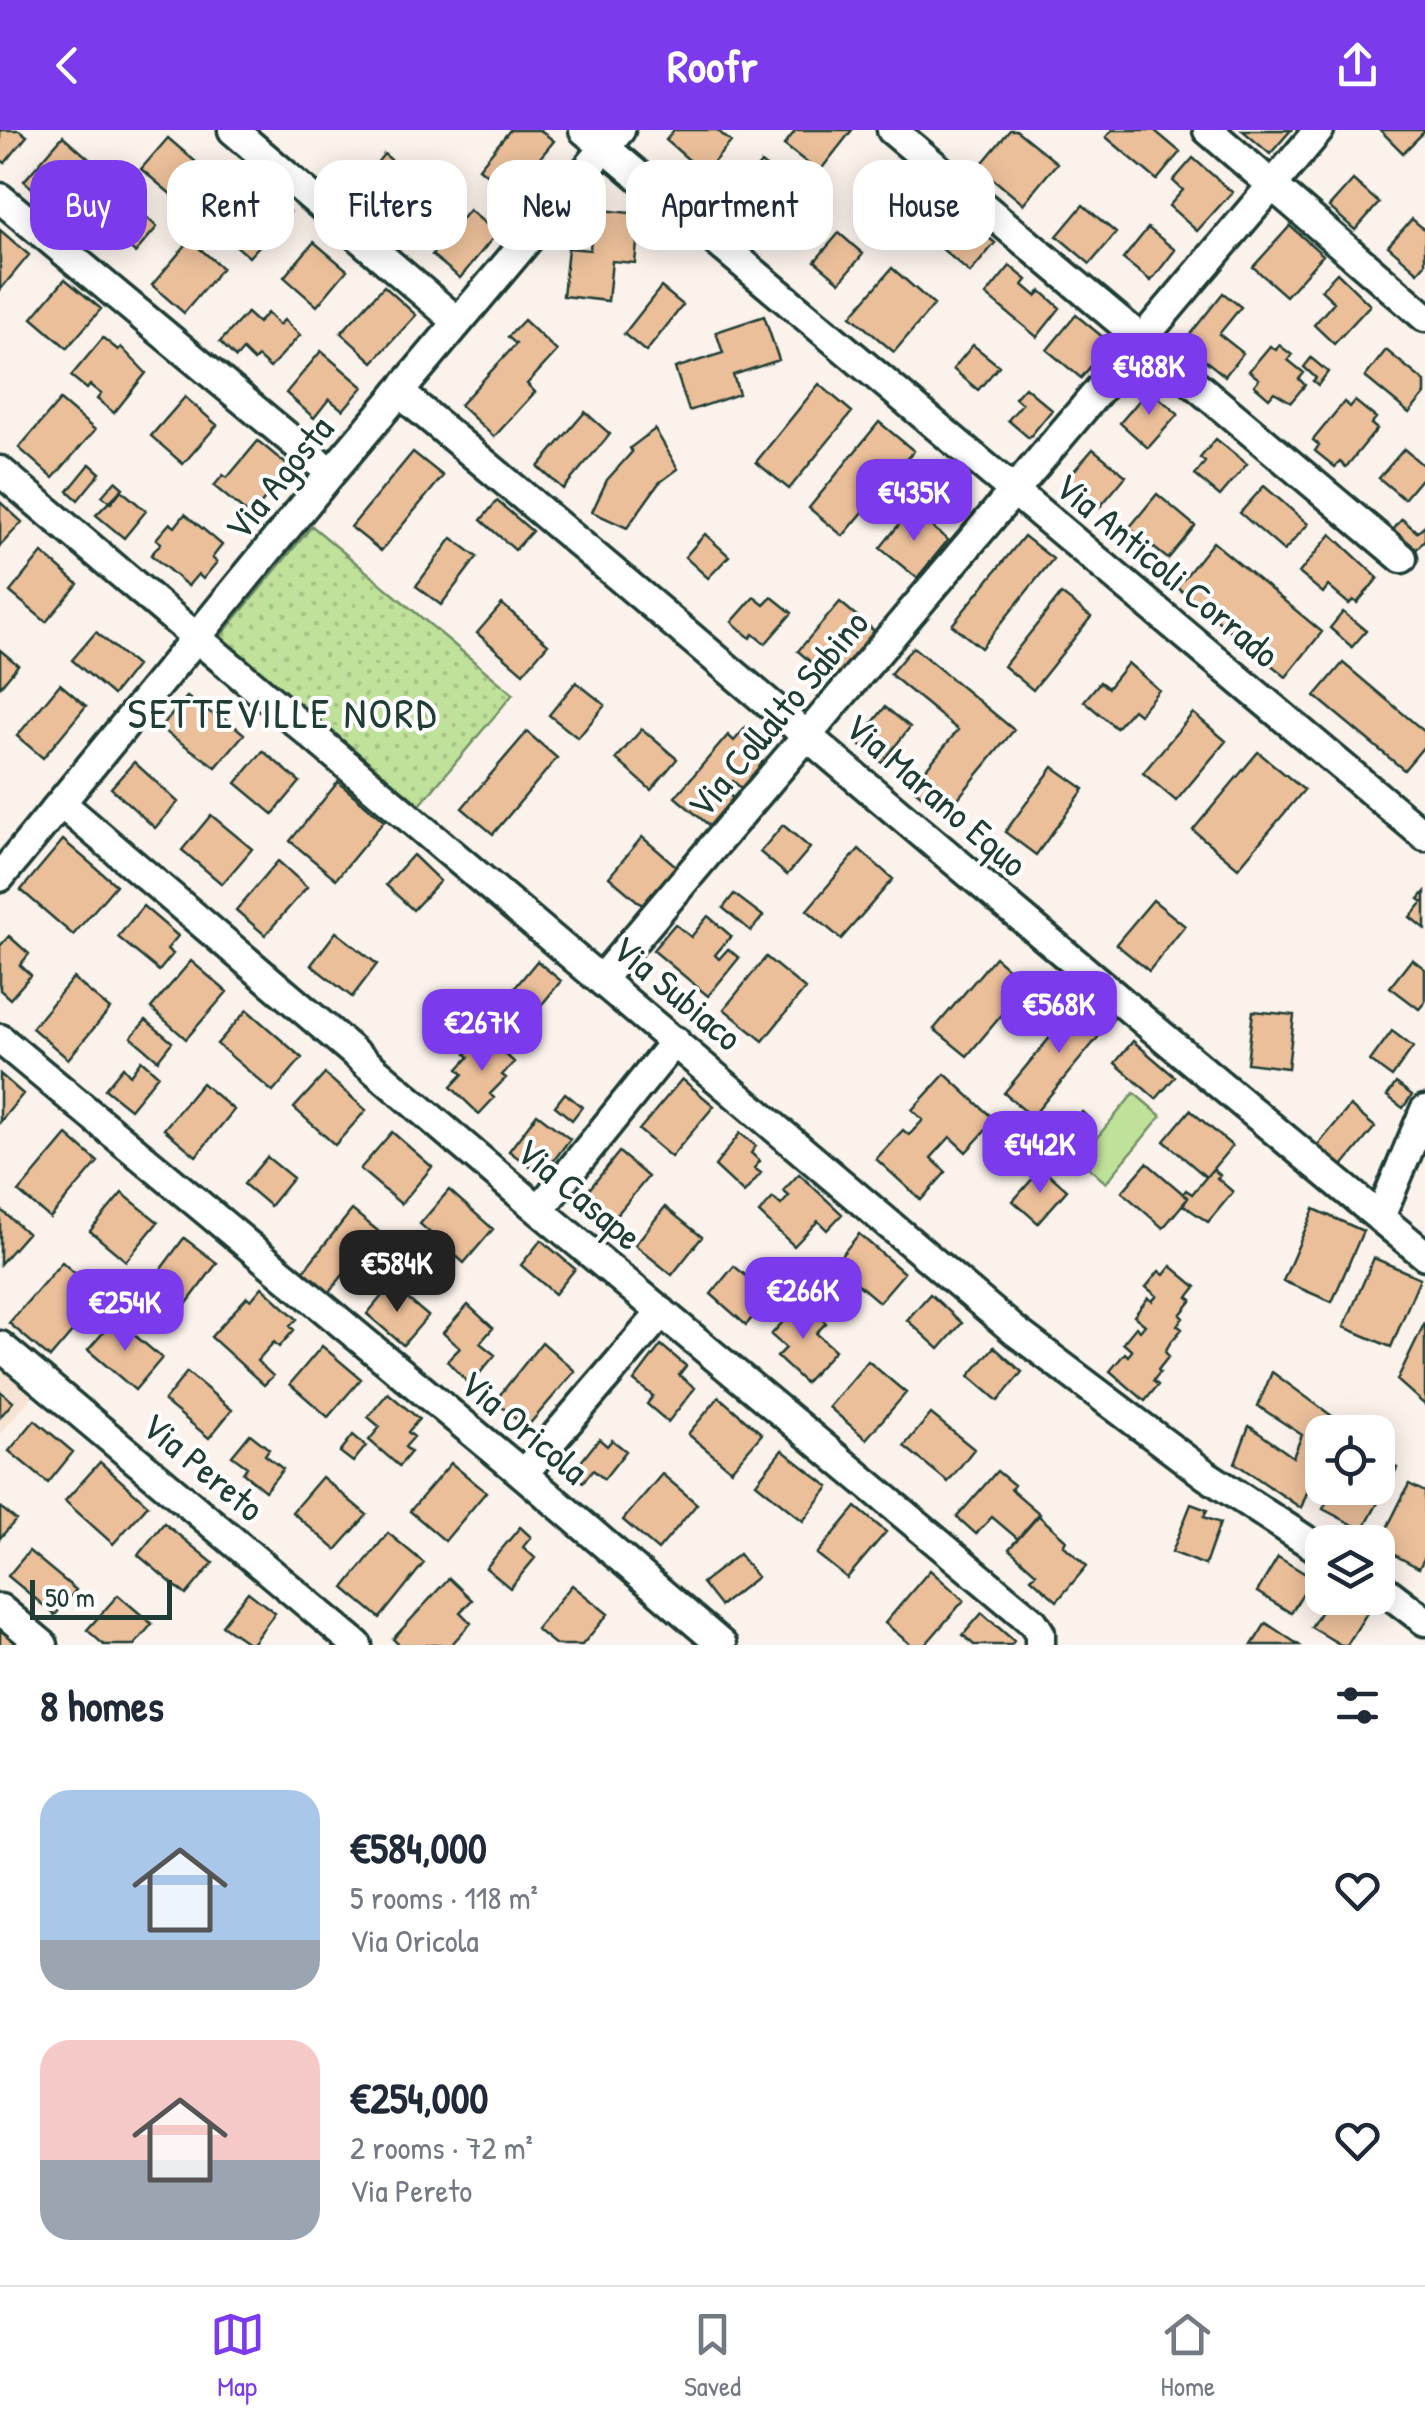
<!DOCTYPE html>
<html lang="en">
<head>
<meta charset="utf-8">
<style>
	:root { --surface:#fff; --page:#f2f2f3; --text:#1f2937; --muted:#747a83; --line:#e0e1e3; --accent:#7c3aed }
	body { margin:0; font-family:"Patrick Hand",sans-serif; background:var(--page); color:var(--text); height:100vh; display:flex; flex-direction:column; font-size:38px; white-space:nowrap }
	* { box-sizing:border-box; margin:0 }
	p { font-size:32px; color:var(--muted) }
	.icon { flex:none; width:55px; height:55px; fill:none; stroke:currentColor; stroke-width:2; stroke-linecap:round; stroke-linejoin:round }
	.map { position:relative; height:1515px; overflow:hidden }
	.drawer { display:flex; flex-direction:column; background:var(--surface); flex:1 }
	.drawer>* { flex:none }
	.banner { position:absolute; left:30px; top:30px; width:1365px; height:90px; display:flex; gap:20px }
	.controls { position:absolute; left:1305px; top:1285px; display:grid; gap:20px }
	.controls a { display:grid; place-items:center; width:90px; height:90px; border-radius:20px; background:var(--surface); box-shadow:0 5px 25px #0003; font-size:50px }
	.scale { position:absolute; left:30px; bottom:25px; width:142px; box-sizing:border-box; padding-left:10px; border:5px solid #1f3d34; border-top:0; font-size:28px; line-height:35px; white-space:nowrap; color:#1f3d34; -webkit-text-stroke:8px #fff; paint-order:stroke }
	.price { position:absolute; translate:-50% -85px; padding:0 22px; border-radius:20px; background:var(--accent); color:#fff; font-size:32px; line-height:65px; filter:drop-shadow(0 2px 5px #0008) }
	.price::after { content:''; position:absolute; left:50%; top:60px; width:30px; height:22px; margin-left:-15px; background:inherit; clip-path:polygon(0 0,100% 0,50% 100%) }
	.price.on { background:#222; color:#fff }
	ul { padding:0; list-style:none }
	li { display:flex; align-items:center; gap:30px; height:250px; padding:0 40px }
	li span { display:grid; place-items:center; flex:none; width:280px; height:200px; border-radius:30px; color:#555 }
	li>.icon { margin-inline-start:auto }
	span .icon { width:120px; height:120px; fill:#fffc; stroke-width:1 }
	li b { font-size:42px }
	h2 { display:flex; justify-content:space-between; align-items:center; height:120px; padding:0 40px; font-size:42px }
	.pill { padding:0 35px; border-radius:30px; background:var(--surface); box-shadow:0 5px 25px #0003; font-size:35px; line-height:90px }
	.pill.on { background:var(--accent); color:#fff }
	header { display:flex; justify-content:space-between; align-items:center; height:130px; padding:0 40px; background:var(--accent); color:#fff; font-size:45px; font-weight:700 }
	.tabs { display:flex; justify-content:space-around; align-items:center; height:140px; border-top:2px solid var(--line); background:var(--surface); font-size:28px; color:var(--muted) }
	.tabs a { display:grid; justify-items:center; gap:5px }
	.tabs .on { color:var(--accent) }
	.map>svg:first-child { display:block }
</style>
</head>
<body>
<header><svg class="icon" aria-label="back" viewBox="0 0 24 24"><path d="M15 5l-7 7 7 7"/></svg>Roofr<svg class="icon" aria-label="share" viewBox="0 0 24 24"><path d="M12 15V3M7 8l5-5 5 5M5 13v7h14v-7"/></svg></header>
<div class="map">
<svg width="1425" height="1515" viewBox="0 0 1425 1515">
	<defs>
		<pattern id="grass-dots" width="8" height="8" patternUnits="userSpaceOnUse" patternTransform="scale(2.5)"><rect width="8" height="8" fill="#c0e19a"/><path d="M2 2h.1M6 6h.1" fill="none" stroke="#a5c285" stroke-width="1.8" stroke-linecap="round"/></pattern>
	</defs>
	<rect width="100%" height="100%" fill="#fbf2eb"/>
	<filter id="ink" filterUnits="userSpaceOnUse"><feTurbulence type="fractalNoise" baseFrequency=".01" numOctaves="2"/><feDisplacementMap in="SourceGraphic" scale="20" xChannelSelector="R" yChannelSelector="G"/><feConvolveMatrix kernelMatrix="1 2 1 2 8 2 1 2 1" color-interpolation-filters="sRGB"/></filter>
	<g filter="url(#ink)">
		<path fill="#f6e3d3" d="M0 1235 34 1264 0 1304Z"/>
		<path fill="url(#grass-dots)" stroke="#708f67" stroke-width="2.5" d="M312 396 513 564 420 675 220 507Z"/>
		<path fill="#c0e19a" stroke="#708f67" stroke-width="2.5" d="M1134 963 1161 986 1106 1053 1079 1029Z"/>
		<path fill="#ebbf9a" stroke="#1f3d34" stroke-width="2.5" d="M0 0H19L27 6 5 33 0 29Z
			M510 0H540L554 11 510 64 479 38Z
			M674 0H717L731 12 704 43 666 10Z
			M796 0H852L819 42 784 15Z
			M1010 0H1016L1057 33 1023 74 979 37Z
			M1112 0H1154L1180 22 1157 50 1106 7Z
			M1242 0H1291L1270 24Z
			M1380 0H1425V1L1403 23Z
			M63 6 96 35 57 80 24 51Z
			M168 8 205 40 179 71 141 39Z
			M384 24 418 52 390 86 357 58Z
			M1193 28 1232 62 1197 101 1169 76 1183 60 1173 51Z
			M761 33 803 67 775 101 734 67Z
			M248 44 290 82 249 127 234 114 242 105 235 98 227 107 207 89Z
			M1353 50 1379 73 1355 100 1329 77Z
			M115 57 157 97 135 123 116 107 110 115 84 93Z
			M950 74 995 113 970 143 925 104Z
			M1083 75 1116 103 1090 134 1057 106Z
			M593 79 640 84 635 133 612 131 608 171 563 166 568 118 590 120Z
			M469 80 497 103 460 148 432 125Z
			M1412 89 1425 100V134L1418 142 1388 116Z
			M1290 96 1323 125 1286 166 1253 137Z
			M1148 98 1175 120 1151 151 1123 129Z
			M0 100 29 125 0 160Z
			M839 103 863 124 840 152 815 131Z
			M190 110 222 138 184 183 152 155Z
			M314 112 347 140 317 176 284 147Z
			M1010 136 1027 150 1023 155 1036 166 1041 161 1060 178 1037 207 986 165Z
			M892 138 934 175 894 222 851 186Z
			M1337 143 1370 175 1334 214 1314 195 1334 172 1321 160Z
			M65 149 101 179 67 218 32 188Z
			M384 156 416 185 373 232 341 203Z
			M661 157 683 175 646 222 624 204Z
			M1223 163 1241 177 1219 204 1243 223 1225 246 1183 213Z
			M247 183 258 193 267 183 279 195 284 190 300 205 270 238 258 227 254 231 243 220 236 228 220 212Z
			M1076 185 1110 213 1081 248 1047 220Z
			M764 186 779 230 733 245 739 264 689 281 675 238 723 223 716 202Z
			M524 190 557 221 527 254 535 262 494 307 460 275 516 214 508 207Z
			M103 208 118 220 121 217 146 243 114 283 97 269 101 264 90 255 87 259 71 246Z
			M973 215 999 236 978 260 953 239Z
			M1279 215 1292 225 1288 230 1304 243 1299 249 1305 255 1291 272 1274 262 1269 268 1254 255 1259 249 1249 241 1270 216 1276 220Z
			M1386 220 1425 252V264L1409 283 1365 247Z
			M321 221 363 257 343 280 329 269 314 288 286 263Z
			M1311 228 1328 242 1318 255 1313 251 1316 248 1304 237Z
			M819 254 852 282 789 359 756 332Z
			M1025 257 1052 280 1029 308 1008 290 1022 274 1015 268Z
			M1149 259 1178 284 1148 318 1120 293Z
			M185 267 217 295 183 334 151 306Z
			M60 270 95 300 53 348 19 318Z
			M1355 271 1376 288 1371 294 1377 299 1346 337 1340 332 1335 337 1315 321 1319 315 1313 310 1344 272 1350 277Z
			M585 282 610 304 563 359 538 337Z
			M879 292 914 321 843 406 809 378Z
			M655 299 678 339 659 353 627 398 592 382 607 350 632 322 630 318Z
			M1216 309 1247 334 1220 366 1195 345 1205 332 1200 328Z
			M258 311 292 339 275 360 271 356 265 363 268 365 260 375 263 378 254 389 214 356 223 345 227 348Z
			M1093 319 1126 346 1099 378 1066 350Z
			M1404 319 1425 337V344L1404 369 1379 348Z
			M413 322 443 346 381 421 351 397Z
			M90 334 100 343 78 370 68 361Z
			M115 351 123 358 111 373 102 366Z
			M1264 356 1308 394 1284 421 1240 383Z
			M121 360 146 381 124 408 96 385Z
			M1157 364 1195 396 1168 429 1129 398Z
			M497 371 532 401 515 420 481 390Z
			M0 372 22 392 0 416Z
			M911 380 948 410 917 448 880 418Z
			M185 384 222 415 212 428 217 432 203 449 198 444 188 456 151 425 161 413 156 409 170 393 175 397Z
			M1402 389 1417 402 1425 395V409L1416 420 1393 400Z
			M705 404 729 426 708 448 685 427Z
			M1331 404 1378 448 1357 473 1353 470 1349 474 1328 456 1323 463 1299 443Z
			M1024 406 1053 429 981 518 952 495Z
			M452 408 477 427 441 475 416 456Z
			M1213 412 1322 502 1286 547 1177 457Z
			M42 423 78 454 46 492 10 462Z
			M1061 464 1091 487 1033 560 1004 536Z
			M754 467 764 475 772 467 792 483 765 514 753 504 750 508 732 492Z
			M840 472 878 504 836 554 798 521Z
			M502 474 548 514 523 543 477 503Z
			M1343 482 1366 501 1352 517 1330 498Z
			M96 502 136 536 113 565 72 530Z
			M913 517 1014 600 945 684 911 657 958 600 890 544Z
			M0 520 18 535 0 557Z
			M1128 533 1159 560 1139 584 1133 579 1116 598 1084 571 1100 552 1108 558Z
			M1343 533 1425 602V615L1404 640 1315 566Z
			M576 552 605 575 578 608 549 585Z
			M60 554 86 576 43 628 17 606Z
			M187 567 223 591 225 588 244 604 216 637 160 598Z
			M885 577 910 597 882 633 857 613Z
			M1193 583 1226 611 1176 671 1143 643Z
			M746 597 763 611 753 624 763 633 741 658 733 651 724 661 734 669 711 697 675 667 728 605 734 611Z
			M642 599 677 629 651 660 616 629Z
			M527 602 557 628 493 704 462 678Z
			M263 621 300 652 273 684 236 653Z
			M1258 622 1304 660 1238 738 1193 700Z
			M134 632 178 672 155 698 111 658Z
			M1053 637 1084 659 1036 725 1005 702Z
			M338 652 384 691 336 749 290 711Z
			M211 685 252 719 222 754 182 720Z
			M783 695 810 718 787 745 760 722Z
			M642 707 676 736 642 775 609 747Z
			M63 710 116 755 73 805 21 760Z
			M859 719 893 749 841 809 807 780Z
			M413 725 440 751 413 780 386 755Z
			M278 731 307 757 265 805 236 780Z
			M1425 762V799L1410 787 1423 772 1419 769Z
			M734 764 763 786 751 801 723 778Z
			M1153 770 1185 796 1149 841 1116 814Z
			M143 776 178 806 167 819 173 824 159 841 118 807Z
			M708 786 731 806 715 825 719 829 728 819 739 828 708 866 653 820 675 794 691 807Z
			M336 802 377 834 352 867 311 835Z
			M9 806 29 824 20 835 31 845 10 869 0 860V816Z
			M766 827 805 859 763 911 724 879Z
			M995 827 1027 855 967 926 934 899Z
			M1412 829 1425 839V872L1419 879 1390 857Z
			M191 831 227 862 186 909 151 878Z
			M537 831 561 851 522 899 498 878Z
			M73 848 110 879 68 929 32 898Z
			M1086 864 1114 888 1032 987 1004 963Z
			M247 880 302 928 273 962 217 914Z
			M1253 881 1294 885 1288 938 1247 933Z
			M146 890 172 912 158 930 131 907Z
			M1392 901 1413 917 1392 947 1370 931Z
			M484 904 514 932 502 945 506 948 490 964 494 968 479 984 451 957 463 944 458 939 469 927 466 924Z
			M1133 911 1175 947 1156 969 1115 933Z
			M141 930 158 945 130 979 105 959 123 937 130 945Z
			M0 944 23 964 0 992Z
			M325 944 366 980 335 1015 294 978Z
			M945 944 995 990 966 1022 950 1007 931 1028 946 1042 921 1070 876 1029 903 1000 909 1005 923 990 912 980Z
			M682 949 714 976 671 1027 639 1000Z
			M202 953 234 980 196 1026 164 999Z
			M1396 953 1412 965 1403 978 1387 966Z
			M565 963 582 977 572 990 555 976Z
			M1350 976 1375 997 1342 1037 1317 1016Z
			M1190 980 1232 1016 1206 1047 1164 1011Z
			M1082 982 1091 990 1080 1003 1071 995Z
			M537 984 570 1009 542 1046 509 1021Z
			M392 1002 432 1037 401 1074 360 1039Z
			M740 1003 756 1016 751 1023 760 1031 754 1038 761 1043 744 1063 715 1036Z
			M67 1005 98 1032 50 1088 19 1062Z
			M619 1022 648 1047 605 1099 576 1076Z
			M267 1027 293 1048 270 1076 244 1054Z
			M1147 1033 1188 1068 1163 1098 1122 1062Z
			M1042 1038 1067 1060 1038 1093 1013 1071Z
			M1213 1039 1220 1045 1217 1048 1233 1062 1208 1092 1183 1075 1188 1068 1183 1064 1186 1060 1192 1064Z
			M799 1044 842 1084 827 1100 818 1091 794 1116 759 1083 773 1068 781 1075 789 1066 783 1061Z
			M449 1060 493 1099 464 1133 420 1094Z
			M122 1063 158 1092 126 1131 90 1101Z
			M665 1077 702 1107 672 1145 635 1115Z
			M0 1079 27 1103 0 1134Z
			M1314 1079 1363 1101 1332 1172 1283 1151Z
			M352 1080 378 1101 327 1165 301 1144Z
			M859 1104 904 1143 879 1172 834 1134Z
			M184 1108 217 1133 179 1184 146 1159Z
			M541 1110 575 1139 555 1164 521 1135Z
			M1374 1128 1420 1148 1391 1217 1344 1197Z
			M62 1132 102 1167 50 1228 9 1193Z
			M734 1136 771 1166 746 1195 711 1164Z
			M1171 1136 1196 1157 1188 1167 1192 1170 1180 1185 1183 1188 1177 1195 1182 1199 1170 1213 1165 1222 1169 1226 1158 1240 1160 1242 1153 1251 1158 1255 1145 1271 1110 1241 1125 1223 1128 1226 1132 1221 1123 1213 1136 1197 1140 1201 1145 1195 1134 1186 1148 1168 1152 1171 1157 1166 1146 1157 1159 1141 1164 1145Z
			M391 1155 428 1186 403 1215 367 1184Z
			M262 1157 297 1189 290 1196 294 1200 279 1217 274 1212 257 1231 273 1246 264 1255 211 1207 247 1167 251 1170Z
			M930 1164 962 1193 939 1219 907 1190Z
			M802 1171 826 1193 816 1203 835 1220 805 1253 777 1227 786 1218 771 1205Z
			M468 1175 493 1198 480 1213 495 1225 470 1255 447 1231 460 1218 443 1203Z
			M115 1189 162 1228 135 1260 88 1220Z
			M1425 1192V1275L1397 1250Z
			M542 1212 575 1241 526 1298 495 1271Z
			M661 1215 686 1236 679 1245 695 1258 668 1292 647 1274 653 1266 634 1251Z
			M322 1216 361 1249 328 1287 290 1254Z
			M994 1217 1022 1242 998 1271 969 1246Z
			M868 1231 906 1263 866 1309 829 1277Z
			M187 1242 232 1280 209 1308 164 1271Z
			M1272 1242 1336 1289 1331 1302H1322V1324L1301 1378 1235 1333 1249 1296 1293 1327 1302 1305 1258 1276Z
			M0 1261 13 1272 0 1287Z
			M388 1263 419 1289 408 1302 414 1307 405 1317 411 1322 399 1336 369 1310 380 1297 368 1287Z
			M719 1267 762 1304 731 1340 688 1304Z
			M931 1284 974 1319 948 1352 904 1316Z
			M35 1290 73 1322 48 1353 9 1321Z
			M250 1304 269 1319 265 1325 283 1339 265 1361 243 1343 247 1337 232 1326Z
			M353 1305 366 1316 353 1332 340 1322Z
			M599 1309 607 1316 612 1310 626 1321 604 1349 593 1340 583 1352 572 1343Z
			M782 1320 829 1357 803 1391 756 1353Z
			M1378 1327 1397 1338 1363 1400 1323 1379 1334 1358H1378Z
			M100 1332 148 1375 113 1414 65 1371Z
			M451 1333 486 1362 445 1411 410 1381Z
			M997 1341 1014 1355 1011 1359 1040 1384 1018 1409 992 1387 976 1404 957 1387Z
			M662 1344 697 1374 658 1420 623 1390Z
			M322 1347 367 1385 336 1420 292 1382Z
			M1409 1354 1425 1362V1427L1419 1438 1378 1416Z
			M1191 1374 1207 1380 1204 1387 1220 1393 1205 1435 1172 1422Z
			M0 1377 16 1390 0 1408Z
			M856 1377 886 1402 847 1448 817 1424Z
			M1038 1385 1066 1410 1063 1415 1087 1436 1057 1471 1031 1448 1036 1443 1009 1419Z
			M164 1393 213 1433 186 1465 138 1425Z
			M520 1397 531 1407 523 1417 535 1428 510 1458 486 1438Z
			M388 1403 424 1433 380 1488 344 1458Z
			M29 1421 76 1460 55 1485 8 1446Z
			M739 1424 757 1447 720 1476 702 1453Z
			M1278 1427 1312 1448 1291 1483 1257 1462Z
			M930 1440 964 1470 925 1515H911L885 1493Z
			M449 1448 472 1470 460 1482 471 1493 451 1515H399L393 1509Z
			M572 1455 608 1484 582 1515H556L536 1499Z
			M248 1462 275 1483 251 1515 222 1495Z
			M118 1465 152 1494 134 1515H104L87 1500Z
			M1329 1468H1342L1367 1483 1347 1515H1341L1311 1497Z
			M982 1483 1014 1511 1011 1515H974L963 1505Z
			M1266 1493 1299 1515H1252Z
			M0 1495 24 1515H0Z"/>
		<g fill="none" stroke-linecap="round" stroke-linejoin="round">
			<g stroke="#1f3d34" stroke-width="35">
				<path id="minor" d="M233 0 458 192
					M584 0 1425 706
					M892 0 1402 428
					M1208 0 1425 187
					M0 68 331 343
					M399 262C742 548 1080 841 1425 1125
					M0 341 1015 1201 1206 1345 1322 1421
					M62 674 539 1080 1033 1492 1040 1503V1515
					M0 747 331 343 620 0
					M602 848 1319 0
					M0 909 523 1344 722 1515
					M539 1080 675 911
					M1380 1087 1425 980
					M0 1216 357 1515
					M523 1344 662 1182
					M1378 1455 1425 1491
					M0 1479 43 1515"/>
			</g>
			<use href="#minor" stroke="#fff" stroke-width="28"/>
		</g>
	</g>
	<g text-anchor="middle" stroke-width="8" stroke-linejoin="round" paint-order="stroke">
		<g font-size="38" fill="#1f3d34" stroke="#fff">
			<text transform="translate(279 348) rotate(-51)" y="13">Via Agosta</text>
			<text transform="translate(1167 440) rotate(40)" y="13">Via Anticoli Corrado</text>
			<text transform="translate(778 584) rotate(-50)" y="13">Via Collalto Sabino</text>
			<text transform="translate(936 665) rotate(41)" y="13">Via Marano Equo</text>
			<text transform="translate(677 863) rotate(40)" y="13">Via Subiaco</text>
			<text transform="translate(579 1064) rotate(40)" y="13">Via Casape</text>
			<text transform="translate(524 1297) rotate(40)" y="13">Via Oricola</text>
			<text transform="translate(203 1337) rotate(40)" y="13">Via Pereto</text>
		</g>
		<g font-size="42" letter-spacing="2.5" fill="#1f3d34" stroke="#fff">
			<text x="283" y="598">SETTEVILLE NORD</text>
		</g>
	</g>
</svg>
<div class="controls">
<a><svg class="icon" aria-label="locate" viewBox="0 0 24 24"><circle cx="12" cy="12" r="6"/><path d="M12 2v4M12 18v4M2 12h4M18 12h4"/></svg></a>
<a><svg class="icon" aria-label="layers" viewBox="0 0 24 24"><path d="M12 4l9 5-9 5-9-5zM3 14l9 5 9-5"/></svg></a>
</div>
<div class="scale">50 m</div>
<b class="price" style="left:1149px;top:288px">€488K</b>
<b class="price" style="left:914px;top:414px">€435K</b>
<b class="price" style="left:1059px;top:926px">€568K</b>
<b class="price" style="left:482px;top:944px">€267K</b>
<b class="price" style="left:1040px;top:1066px">€442K</b>
<b class="price on" style="left:397px;top:1185px">€584K</b>
<b class="price" style="left:803px;top:1212px">€266K</b>
<b class="price" style="left:125px;top:1224px">€254K</b>
<div class="banner">
<a class="pill on">Buy</a>
<a class="pill">Rent</a>
<a class="pill">Filters</a>
<a class="pill">New</a>
<a class="pill">Apartment</a>
<a class="pill">House</a>
</div>
</div>
<section class="drawer">
<h2>8 homes<svg class="icon" aria-label="filters" viewBox="0 0 24 24"><path d="M4 7h16M4 17h16"/><circle cx="9" cy="7" r="2"/><circle cx="15" cy="17" r="2"/></svg></h2>
<ul>
<li><span style="background:linear-gradient(#a9c7e8 75%,#9aa5b1 0)"><svg class="icon" aria-label="home" viewBox="0 0 24 24"><path d="M3 11l9-7 9 7M6 9v11h12V9"/></svg></span><div><b>€584,000</b><p>5 rooms · 118 m²</p><p>Via Oricola</p></div><svg class="icon" aria-label="heart" viewBox="0 0 24 24"><path d="M12 20l-8-8c-3-5 5-10 8-4 3-6 11-1 8 4z"/></svg></li>
<li><span style="background:linear-gradient(#f6c9c9 60%,#9aa5b1 0)"><svg class="icon" aria-label="home" viewBox="0 0 24 24"><path d="M3 11l9-7 9 7M6 9v11h12V9"/></svg></span><div><b>€254,000</b><p>2 rooms · 72 m²</p><p>Via Pereto</p></div><svg class="icon" aria-label="heart" viewBox="0 0 24 24"><path d="M12 20l-8-8c-3-5 5-10 8-4 3-6 11-1 8 4z"/></svg></li>
</ul>
</section>
<nav class="tabs">
<a class="on"><svg class="icon" aria-label="map" viewBox="0 0 24 24"><path d="M3 6l6-2 6 2 6-2v14l-6 2-6-2-6 2zM9 4v14M15 6v14"/></svg>Map</a>
<a><svg class="icon" aria-label="saved" viewBox="0 0 24 24"><path d="M7 4h10v16l-5-4-5 4z"/></svg>Saved</a>
<a><svg class="icon" aria-label="home" viewBox="0 0 24 24"><path d="M3 11l9-7 9 7M6 9v11h12V9"/></svg>Home</a>
</nav>
</body>
</html>
